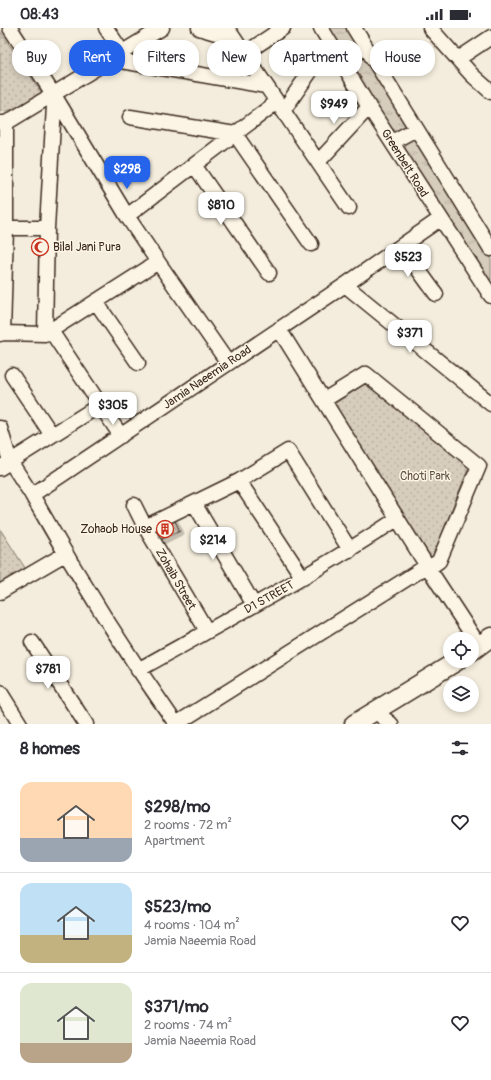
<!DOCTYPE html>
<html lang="en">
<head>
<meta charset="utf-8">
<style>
	:root { --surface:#fff; --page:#f2f2f3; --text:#2b2b33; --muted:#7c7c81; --line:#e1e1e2; --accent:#2563eb }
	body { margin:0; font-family:Pangolin,sans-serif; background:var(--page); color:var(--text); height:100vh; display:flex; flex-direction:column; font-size:15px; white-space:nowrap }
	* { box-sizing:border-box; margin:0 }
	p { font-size:13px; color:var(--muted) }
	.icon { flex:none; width:22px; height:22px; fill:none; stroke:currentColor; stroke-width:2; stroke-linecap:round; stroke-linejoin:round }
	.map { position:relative; height:696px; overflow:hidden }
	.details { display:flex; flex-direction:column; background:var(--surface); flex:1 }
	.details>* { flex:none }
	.guide { position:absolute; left:12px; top:12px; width:467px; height:36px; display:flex; gap:8px }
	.tools { position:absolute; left:443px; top:604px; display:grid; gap:8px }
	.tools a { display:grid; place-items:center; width:36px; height:36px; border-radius:50%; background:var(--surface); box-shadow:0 2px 6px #0003; font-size:20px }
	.price { position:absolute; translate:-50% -34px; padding:0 9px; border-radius:8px; background:#fff; color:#222; font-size:13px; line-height:26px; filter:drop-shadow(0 1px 2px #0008) }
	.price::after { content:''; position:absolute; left:50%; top:24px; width:12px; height:9px; margin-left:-6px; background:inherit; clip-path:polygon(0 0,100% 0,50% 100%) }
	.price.current { background:var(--accent); color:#fff }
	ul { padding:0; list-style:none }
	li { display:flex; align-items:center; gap:12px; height:100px; padding:0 20px }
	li+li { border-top:1px solid var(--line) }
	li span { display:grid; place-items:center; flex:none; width:112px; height:80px; border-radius:12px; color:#555 }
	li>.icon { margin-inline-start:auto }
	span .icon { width:48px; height:48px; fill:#fffc; stroke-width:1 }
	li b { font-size:17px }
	h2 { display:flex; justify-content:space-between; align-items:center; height:48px; padding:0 20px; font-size:17px }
	.pill { padding:0 14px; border-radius:16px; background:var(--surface); box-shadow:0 2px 6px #0003; font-size:14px; line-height:36px }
	.pill.current { background:var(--accent); color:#fff }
	.status { display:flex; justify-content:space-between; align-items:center; height:28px; padding:0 20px; background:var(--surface); direction:ltr }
	.status svg { height:11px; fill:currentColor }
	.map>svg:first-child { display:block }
</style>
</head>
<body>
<div class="status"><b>08:43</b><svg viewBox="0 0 49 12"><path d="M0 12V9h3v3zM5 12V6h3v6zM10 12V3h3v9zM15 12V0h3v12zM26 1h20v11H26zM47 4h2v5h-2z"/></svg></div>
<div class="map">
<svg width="491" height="696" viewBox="0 0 491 696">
	<defs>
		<pattern id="grass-tufts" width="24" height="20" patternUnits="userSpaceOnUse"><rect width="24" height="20" fill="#d6cdbd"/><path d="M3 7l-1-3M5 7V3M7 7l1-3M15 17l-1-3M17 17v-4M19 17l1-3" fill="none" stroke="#b9b0a2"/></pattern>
		<pattern id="park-dots" width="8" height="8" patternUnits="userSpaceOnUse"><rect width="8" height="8" fill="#d6cdbd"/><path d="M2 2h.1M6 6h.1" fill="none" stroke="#b9b0a2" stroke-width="1.8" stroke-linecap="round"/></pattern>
		<pattern id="building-back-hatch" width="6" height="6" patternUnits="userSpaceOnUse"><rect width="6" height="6" fill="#c3b9aa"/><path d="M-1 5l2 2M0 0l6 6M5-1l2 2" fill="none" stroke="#a0978a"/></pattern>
	</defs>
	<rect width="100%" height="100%" fill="#f4eddd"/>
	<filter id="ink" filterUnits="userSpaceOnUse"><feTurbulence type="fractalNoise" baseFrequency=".025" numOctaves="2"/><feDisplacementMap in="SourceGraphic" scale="8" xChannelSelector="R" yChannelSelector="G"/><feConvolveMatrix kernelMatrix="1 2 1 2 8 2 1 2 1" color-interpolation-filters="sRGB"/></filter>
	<g filter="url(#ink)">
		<path fill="url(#grass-tufts)" stroke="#887c6e" d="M326 0H350L408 99C400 103 395 103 388 99Z
			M413 110H415L491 227V252H489L405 126V114Z"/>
		<path fill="url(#park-dots)" stroke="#887c6e" d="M0 3 43 67C29 73 15 83 0 84Z
			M365 356 470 436 432 531 334 376Z
			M0 501 29 546 0 564Z"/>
		<path fill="#0003" d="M173 490 179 494 185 506 165 516 159 513Z"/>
		<path fill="url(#building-back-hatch)" stroke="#3b2a1e" d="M173 489 180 503 158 513 149 500Z"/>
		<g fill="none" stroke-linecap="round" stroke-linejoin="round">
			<g stroke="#3b2a1e" stroke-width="17">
				<path id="minor" d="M10 0 57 72 127 188 158 234 228 335
					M106 0 122 24
					M199 0 233 10
					M227 0 349 180
					M321 0 369 79 491 268
					M354 0 491 221
					M430 0 472 47 491 64
					M244 26 283 0
					M116 27 121 33 266 58
					M458 31 491 9
					M283 83 330 15
					M130 89 235 106 311 216
					M0 95H6L162 0
					M392 114 416 101
					M318 134 369 79
					M194 137 269 245
					M127 188 277 74
					M440 191 345 257 32 467C76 546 124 622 176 696L427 538 480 619
					M0 200H47
					M401 218 436 266
					M345 257 491 376
					M96 274 138 335
					M279 301 427 538
					M51 303 121 408
					M3 305 6 200V95
					M0 306 3 305 45 306 158 234
					M45 306 47 200 54 78 57 72
					M12 347 52 407
					M324 372 366 346 479 438 439 533 429 540
					M0 400 10 433 32 467
					M0 440 100 377
					M239 453 303 550
					M194 475 254 577
					M134 477 145 499 207 603
					M145 499 239 453 288 423 350 522
					M0 564 65 526
					M32 614 86 696
					M138 642C225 593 314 546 397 491
					M0 664 20 696
					M376 684 391 696"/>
			</g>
			<g stroke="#3b2a1e" stroke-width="21">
				<path id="major" d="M472 623 491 609
					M354 696 457 633"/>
			</g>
			<use href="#minor" stroke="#fcf5e5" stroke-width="14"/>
			<use href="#major" stroke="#fcf5e5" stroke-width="18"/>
		</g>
	</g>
	<defs>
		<g id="mosque-ring" transform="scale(0.9)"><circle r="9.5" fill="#fcf5e5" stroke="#c8321e" stroke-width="1.5"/><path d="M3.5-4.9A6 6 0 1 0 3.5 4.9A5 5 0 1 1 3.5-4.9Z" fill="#c8321e"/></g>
		<g id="building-ring" transform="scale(0.9)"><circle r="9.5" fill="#fcf5e5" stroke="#c8321e" stroke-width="1.5"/><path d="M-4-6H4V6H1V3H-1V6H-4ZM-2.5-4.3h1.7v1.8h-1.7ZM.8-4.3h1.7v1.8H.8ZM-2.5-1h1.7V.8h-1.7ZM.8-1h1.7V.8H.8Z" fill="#c8321e"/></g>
	</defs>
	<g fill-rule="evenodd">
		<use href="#mosque-ring" x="40" y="219"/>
		<use href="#building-ring" x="165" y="501"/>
	</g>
	<g text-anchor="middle" stroke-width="3" stroke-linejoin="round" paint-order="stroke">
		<g font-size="12" fill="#3b2a1e" stroke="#fcf5e5">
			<text transform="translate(405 135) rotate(58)" y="4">Greenbelt Road</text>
			<text transform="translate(207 349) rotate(-34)" y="4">Jamia Naeemia Road</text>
			<text transform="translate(176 551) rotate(60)" y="4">Zohaib Street</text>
			<text transform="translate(269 569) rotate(-29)" y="4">D1 STREET</text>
		</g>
		<g font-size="12" fill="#3b2a1e" stroke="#fcf5e5" text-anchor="start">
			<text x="53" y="223">Bilal Jani Pura</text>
			<text x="152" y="505" text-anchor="end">Zohaob House</text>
		</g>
		<g font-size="12" fill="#625346" stroke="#fcf5e5">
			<text x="425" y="452">Choti Park</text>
		</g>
	</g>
</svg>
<div class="tools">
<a><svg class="icon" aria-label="locate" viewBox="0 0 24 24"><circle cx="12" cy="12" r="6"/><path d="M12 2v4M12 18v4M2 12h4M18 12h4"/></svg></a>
<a><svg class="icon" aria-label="layers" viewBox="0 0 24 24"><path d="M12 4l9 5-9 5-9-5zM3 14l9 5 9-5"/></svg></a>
</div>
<b class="price" style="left:334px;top:97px">$949</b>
<b class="price current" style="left:127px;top:162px">$298</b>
<b class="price" style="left:221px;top:198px">$810</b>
<b class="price" style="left:408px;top:250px">$523</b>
<b class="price" style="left:410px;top:326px">$371</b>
<b class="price" style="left:113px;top:398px">$305</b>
<b class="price" style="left:213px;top:533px">$214</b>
<b class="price" style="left:48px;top:662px">$781</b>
<div class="guide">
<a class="pill">Buy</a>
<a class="pill current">Rent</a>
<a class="pill">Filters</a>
<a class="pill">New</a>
<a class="pill">Apartment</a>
<a class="pill">House</a>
</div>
</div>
<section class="details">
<h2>8 homes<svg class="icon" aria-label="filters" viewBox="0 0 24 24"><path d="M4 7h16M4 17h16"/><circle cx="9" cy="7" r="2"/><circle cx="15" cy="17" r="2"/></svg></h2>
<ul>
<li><span style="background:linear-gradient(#ffd9b3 70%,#9aa5b1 0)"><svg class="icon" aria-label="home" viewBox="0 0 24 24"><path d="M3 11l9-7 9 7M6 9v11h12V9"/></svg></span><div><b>$298/mo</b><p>2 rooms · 72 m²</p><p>Apartment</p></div><svg class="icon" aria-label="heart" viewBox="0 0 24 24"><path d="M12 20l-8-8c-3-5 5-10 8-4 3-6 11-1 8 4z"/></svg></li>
<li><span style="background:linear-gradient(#bfe0f5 65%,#c2b280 0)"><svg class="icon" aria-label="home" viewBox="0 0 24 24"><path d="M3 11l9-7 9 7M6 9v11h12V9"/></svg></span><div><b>$523/mo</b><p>4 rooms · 104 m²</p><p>Jamia Naeemia Road</p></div><svg class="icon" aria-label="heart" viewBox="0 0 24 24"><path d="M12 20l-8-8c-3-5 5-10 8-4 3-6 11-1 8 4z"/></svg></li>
<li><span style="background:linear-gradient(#dfe7d0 75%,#b9a48a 0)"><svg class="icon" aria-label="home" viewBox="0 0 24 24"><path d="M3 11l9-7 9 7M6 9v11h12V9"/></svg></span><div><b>$371/mo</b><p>2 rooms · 74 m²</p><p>Jamia Naeemia Road</p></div><svg class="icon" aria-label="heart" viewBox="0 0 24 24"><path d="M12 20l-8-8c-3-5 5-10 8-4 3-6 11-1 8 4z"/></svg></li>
</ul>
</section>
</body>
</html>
